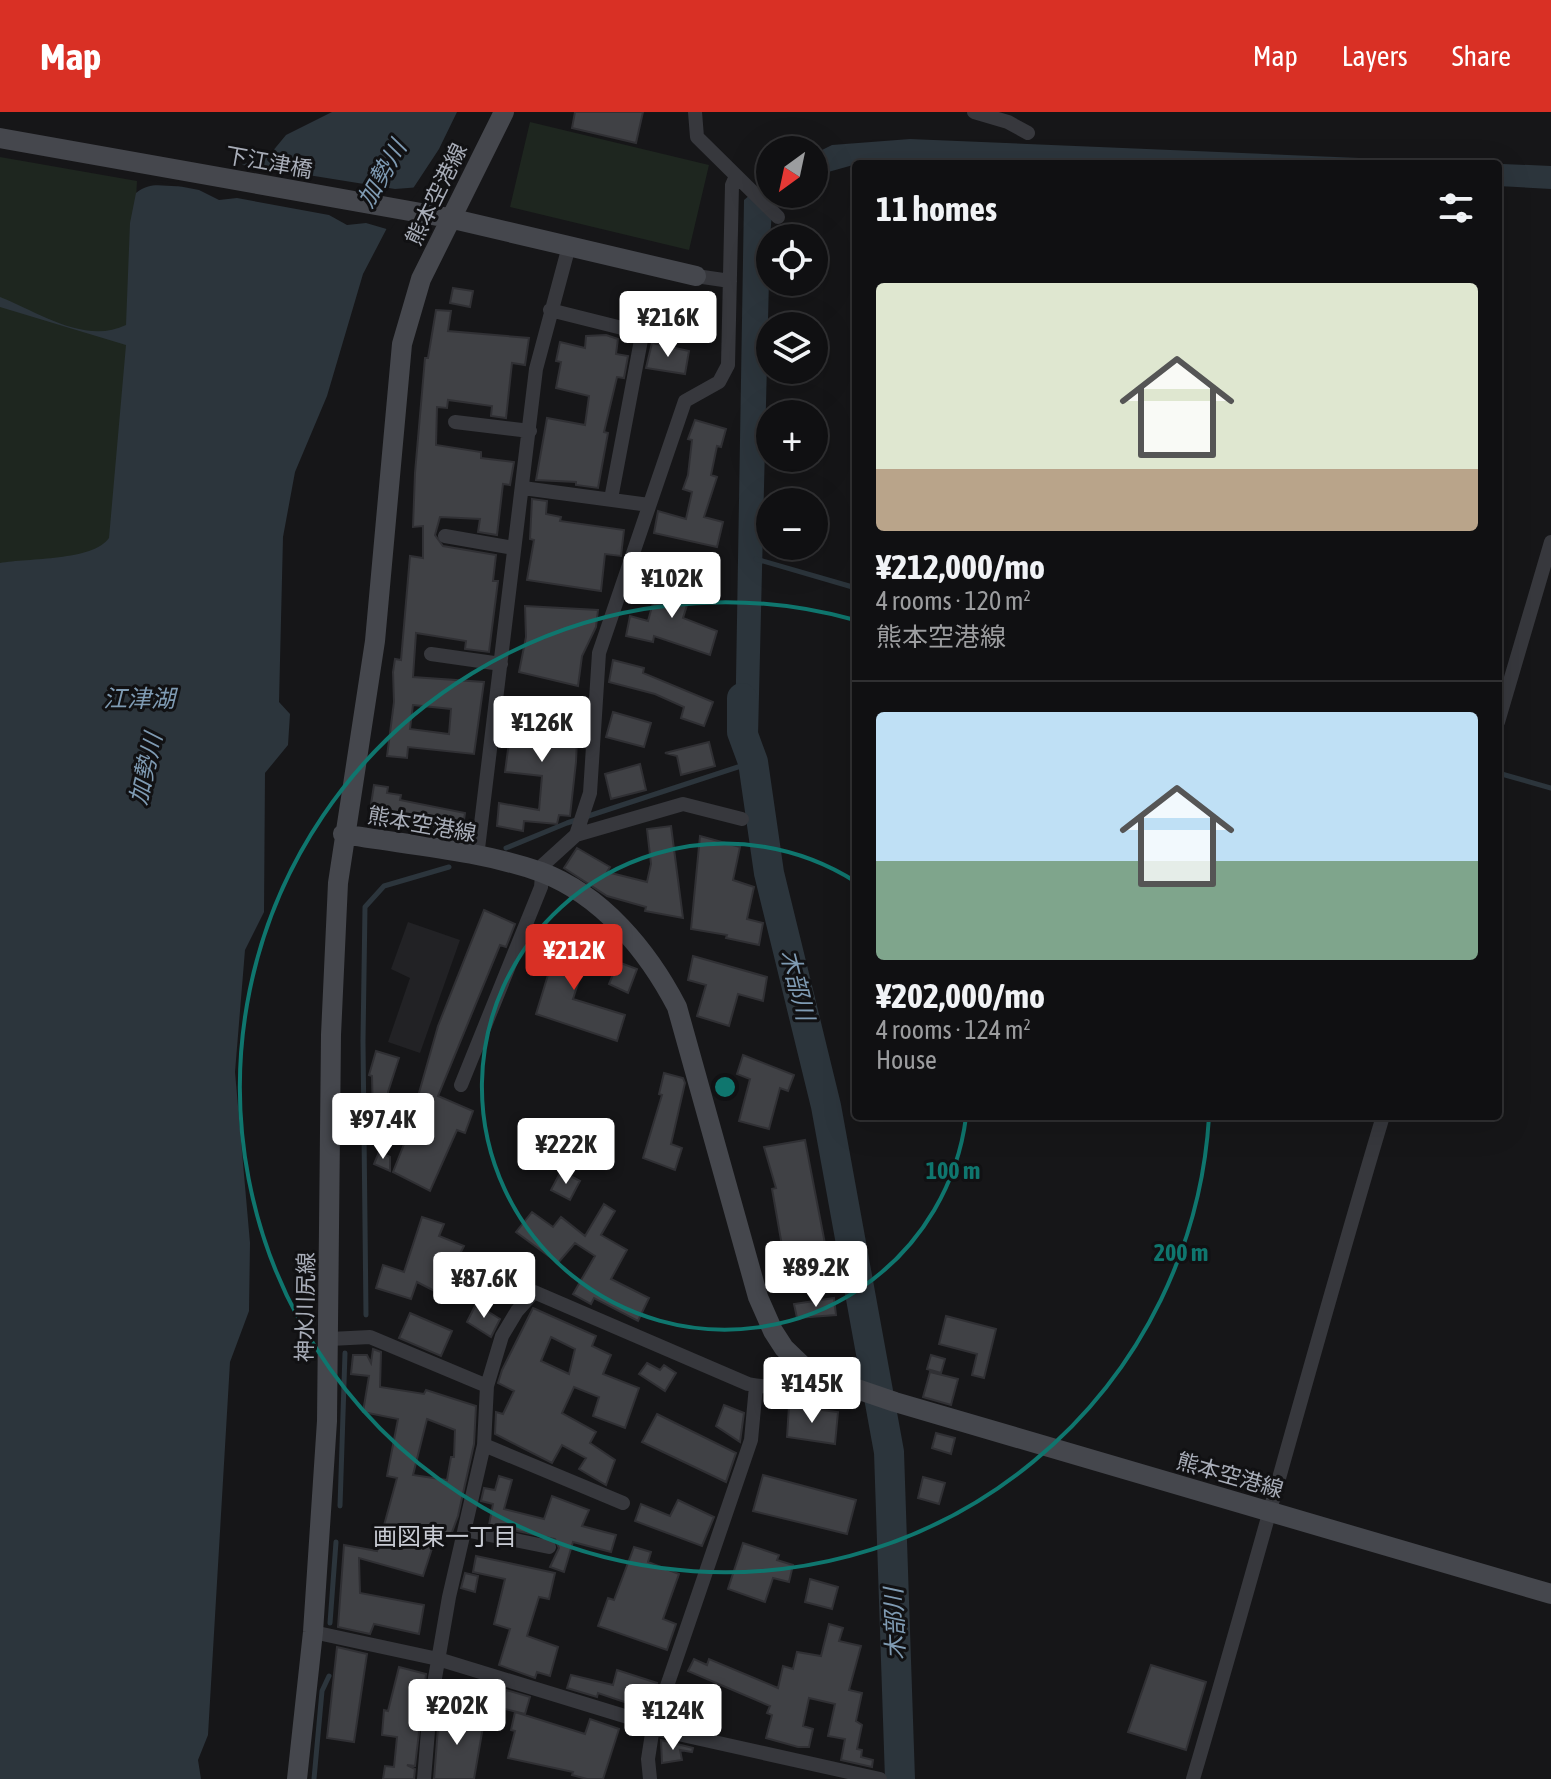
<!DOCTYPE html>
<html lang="en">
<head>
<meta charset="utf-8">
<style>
	:root { --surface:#101012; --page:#19191b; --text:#f1f3f6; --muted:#9c9d9f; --line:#303032; --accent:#d93025 }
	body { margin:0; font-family:"Asap Condensed","Noto Sans JP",sans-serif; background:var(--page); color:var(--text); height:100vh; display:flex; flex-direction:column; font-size:30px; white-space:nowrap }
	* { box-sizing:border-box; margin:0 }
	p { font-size:26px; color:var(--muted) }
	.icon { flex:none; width:44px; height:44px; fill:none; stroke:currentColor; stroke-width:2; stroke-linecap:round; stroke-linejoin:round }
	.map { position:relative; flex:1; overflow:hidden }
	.drawer { position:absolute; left:852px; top:48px; width:650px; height:960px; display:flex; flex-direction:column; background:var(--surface); border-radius:8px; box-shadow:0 8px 32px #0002,0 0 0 2px var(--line) }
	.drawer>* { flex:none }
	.needle { width:52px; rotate:213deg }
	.fabs { position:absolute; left:756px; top:24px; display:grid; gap:16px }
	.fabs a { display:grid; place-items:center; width:72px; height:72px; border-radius:50%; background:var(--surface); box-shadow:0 8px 32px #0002,0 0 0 2px var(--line); font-size:40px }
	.price { position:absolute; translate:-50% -68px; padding:0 18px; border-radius:8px; background:#fff; color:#222; font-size:26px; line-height:52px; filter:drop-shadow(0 2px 4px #0008) }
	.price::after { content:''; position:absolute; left:50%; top:48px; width:24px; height:18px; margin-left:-12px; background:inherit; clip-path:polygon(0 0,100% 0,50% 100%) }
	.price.on { background:var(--accent); color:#fff }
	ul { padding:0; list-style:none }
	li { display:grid; align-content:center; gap:16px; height:424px; padding:0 24px }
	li+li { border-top:2px solid var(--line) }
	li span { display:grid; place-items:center; height:248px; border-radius:8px; color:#555 }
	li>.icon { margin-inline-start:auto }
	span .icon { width:144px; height:144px; fill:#fffc; stroke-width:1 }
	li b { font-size:34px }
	h2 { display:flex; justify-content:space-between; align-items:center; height:96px; padding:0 24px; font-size:34px }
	header { display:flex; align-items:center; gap:48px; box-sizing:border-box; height:112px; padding:0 40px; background:var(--accent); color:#fff }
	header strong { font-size:38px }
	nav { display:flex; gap:44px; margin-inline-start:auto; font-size:28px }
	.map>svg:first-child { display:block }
</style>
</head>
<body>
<header>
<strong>Map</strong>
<nav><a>Map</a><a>Layers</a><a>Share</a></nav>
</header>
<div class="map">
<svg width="1551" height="1667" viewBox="0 0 1551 1667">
	<rect width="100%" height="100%" fill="#161618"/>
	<path fill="#222225" d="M408 810 460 828 420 941 388 930 410 866 391 857Z"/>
	<path fill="#1e261f" d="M530 10 709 53 689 138 510 95Z
		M0 45 137 69 121 366 111 431 100 442 0 458Z"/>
	<path fill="#2c353c" d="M332 0H457L439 37 387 116 363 162 327 284 295 360 283 425 279 590 290 602 288 633 265 661 264 800 245 838 235 960 250 1131 249 1199 230 1250 208 1623 198 1648 201 1667H0V451C28 446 93 449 109 426L126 233 0 195V185C38 200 85 233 126 213L130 111 136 81C153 68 164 76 184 74 208 72 238 50 267 46L286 23Z
		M910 27 1551 54V77L1498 74V52H1025L871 48 814 64V42L832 33Z
		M770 66V82H786L772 100 770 126 758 624 735 628 744 88Z"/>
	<path fill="#161618" d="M229 51 269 57 290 53 308 63 395 77 421 75 390 118 366 111 347 113 329 103 237 86 219 88 199 78 147 68 185 70Z"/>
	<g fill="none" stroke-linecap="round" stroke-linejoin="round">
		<path stroke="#2c353c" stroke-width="5" d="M756 447 856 476
			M1498 661 1551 676
			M506 736 567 711 753 650
			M366 1203 363 929 365 795 384 774 449 755
			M340 1394 345 1241
			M330 1511 336 1430
			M314 1667 322 1579 329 1564"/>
		<path stroke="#2c353c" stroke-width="30" d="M742 586V620L753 650 769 761 826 994 889 1340 900 1667"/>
	</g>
	<path fill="#404145" stroke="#303034" stroke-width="2" fill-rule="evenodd" d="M575 0H643L636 31 572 16Z
		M453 176 473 179 470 195 450 191Z
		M436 198 451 199 448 219 529 226 525 253 512 251 506 306 491 304 492 294 448 288 447 296 437 295 436 333 481 340V346L514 350 510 373 503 372 497 423 478 420 480 407 440 405 435 423 443 434 496 443 493 469H498L489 540 465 537 466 529 416 521 413 565 484 570 474 642 408 635 407 646 387 644 394 590 393 560 395 547 401 548 410 444 423 446V414L413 415 415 361 425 246H428ZM413 593 451 597 449 622 410 617Z
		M606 223 618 227 616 242 628 244 624 266 617 265 604 320 608 321 598 376 576 373V370L536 368 547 306 585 313 589 284 556 276 561 250 556 249 560 230 585 236 586 224Z
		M652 231 689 239 685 262 646 256Z
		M695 308 726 317 721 335 717 334 711 363 717 365 704 405 723 410 717 435 654 421 658 399 686 407 692 380 683 377 688 363 692 328 688 327Z
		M532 387 547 389 546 402 561 405 560 409 624 418 621 444 605 442 601 479 527 468 534 428 530 427Z
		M660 466 693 474 683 506 717 519 710 543 654 524 653 530 626 524 630 504 648 509Z
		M525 494 598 498 596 515 582 544 578 574 519 560 526 525Z
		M613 548 644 556 643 561 713 590 704 614 681 606 684 595 655 582 609 570Z
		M533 592 549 596 548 600 578 604 576 650 570 704 559 703 557 712 524 709 523 719 497 714 499 691 539 698 542 664 505 660 513 600 529 602Z
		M613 600 651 611 644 635 606 625Z
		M709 630 715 654 681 663 677 644 665 641Z
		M640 652 646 678 611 687 605 662Z
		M374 673 388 675 387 681 401 683 400 688 465 701 462 721 370 699Z
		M671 714 683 806 645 799 646 795 607 784 564 756 577 736 610 755 607 760 647 770 651 752 647 717Z
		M700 724 740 735 733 768 754 775 747 807 763 811 759 833 726 826 727 823 691 817Z
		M484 798 515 812 506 835 500 833 438 984 473 999 465 1021 457 1018 430 1079 393 1060 416 1002H413L438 914Z
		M563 814 587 822 575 864 580 865 573 887 625 903 617 929 536 902Z
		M693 844 767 865 763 889 738 882 729 914 697 904 706 873 688 868Z
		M618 850 637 857 628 881 609 872Z
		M376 939 399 946 388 980 389 1002 373 1003 372 964 369 963Z
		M743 943 794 963 788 979 780 976 769 1017 739 1009 750 967 737 962Z
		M664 961 683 966 685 971 671 1032 682 1036 675 1058 643 1046 662 983 659 982Z
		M805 1028 826 1137 784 1145 772 1077 776 1076 764 1035Z
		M379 1040 390 1045V1059L374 1052Z
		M561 1059 580 1069 570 1088 551 1078Z
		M604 1092 615 1099 601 1123 627 1138 611 1167 649 1186 638 1209 594 1186 591 1192 573 1182 595 1144 575 1131 558 1151 516 1120 532 1100 553 1115 561 1105 585 1124Z
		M422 1105 444 1112 439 1124 464 1134 448 1165 460 1171 452 1188 417 1170 411 1187 376 1176 383 1153 404 1160Z
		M512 1159 528 1167 518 1183 503 1176Z
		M834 1186 836 1203 797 1206 794 1192Z
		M476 1192 500 1207 491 1225 467 1210Z
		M533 1196 596 1224 592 1234 611 1243 603 1262 639 1276 625 1316 593 1304 599 1285 574 1275 562 1301 596 1320 590 1331 615 1348 606 1373 579 1357 586 1346 562 1333 552 1351 495 1322 496 1300 503 1302 514 1279 498 1271 502 1258ZM551 1225 575 1237 569 1262 541 1249Z
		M410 1201 452 1219 441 1244 399 1226Z
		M946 1204 996 1217 984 1266 972 1263 977 1242 939 1232Z
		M373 1237 381 1240 380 1275 424 1282 426 1278 476 1294 474 1332 458 1404 451 1423 438 1418 423 1464 359 1446 360 1481 424 1493 419 1522 374 1512 370 1522 338 1515 344 1433 377 1439 397 1366 387 1364 398 1307 363 1300 369 1264 351 1262 353 1243H367L371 1251ZM427 1307 455 1318 454 1345H451L447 1368 413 1363Z
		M931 1243 945 1247 941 1261 927 1257Z
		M647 1251 660 1258 664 1253 676 1261 665 1279 639 1262Z
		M930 1260 958 1267 951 1293 923 1285Z
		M724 1293 744 1301 740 1330 716 1314Z
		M789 1294 838 1300 835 1332 787 1325Z
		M657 1302 736 1341 726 1370 642 1330Z
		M936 1321 955 1326 951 1342 932 1336Z
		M763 1363 856 1388 847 1422 753 1399Z
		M499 1364 512 1368 504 1397 544 1407 552 1384 589 1398 582 1414 616 1423 611 1440 573 1430 564 1460 550 1455 559 1436 555 1427 489 1413 493 1392 481 1389 484 1376 495 1378Z
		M923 1365 945 1371 939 1392 918 1386Z
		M678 1388 714 1405 702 1434 635 1409 641 1392 670 1404Z
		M743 1431 779 1443 777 1448 793 1453 789 1470 773 1466 765 1490 728 1477Z
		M634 1435 651 1440 648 1450 679 1462 663 1507 676 1512 667 1538 598 1514 608 1486 614 1488Z
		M476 1444 555 1461 549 1487 539 1485 527 1524 558 1535 550 1564 537 1560 535 1566 499 1553 510 1517 494 1512 505 1467 473 1460Z
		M465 1461 478 1464 475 1480 461 1476Z
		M810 1467 838 1475 832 1497 805 1490Z
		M829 1512 843 1516 839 1529 861 1534 849 1578 862 1581 856 1609 862 1613 857 1637 862 1638 861 1645 873 1648 872 1655 841 1648 845 1627 828 1624 835 1592 809 1586 803 1614 813 1617 809 1635H798L766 1626 772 1603 767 1601 770 1594 688 1559 694 1547 707 1553 709 1547 778 1576 783 1554 793 1557 797 1540 821 1544Z
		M337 1535 367 1542 354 1630 327 1626Z
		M1151 1553 1206 1570 1186 1638 1128 1620Z
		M399 1555 426 1562 415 1654 407 1653 415 1657 414 1667H383L385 1654 394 1655 397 1625 382 1623 384 1598 388 1599Z
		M617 1558 657 1571 648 1598 598 1581 597 1585 567 1576 571 1563 613 1573Z
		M506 1578 530 1585 525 1602 501 1596Z
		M681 1583 713 1591 706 1617 666 1609 668 1602 677 1603Z
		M515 1600 585 1622 590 1607 619 1617 603 1667H587L572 1663 573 1660 508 1646 515 1619 511 1618Z
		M446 1602 484 1609 474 1667H434L439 1603Z
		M661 1628 693 1636 692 1640 680 1638 682 1648 662 1651Z"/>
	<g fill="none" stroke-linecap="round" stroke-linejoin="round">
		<path stroke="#37383d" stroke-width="14" d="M695 0 697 25 778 105
			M974 0 1008 10 1028 21
			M696 164 730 169
			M550 198 634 219 641 228 611 387
			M455 310 530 319
			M523 376 649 393
			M445 424 514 436
			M431 542 501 552
			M1498 610 1551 430
			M576 723 590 681 599 541 685 289 719 270 728 253 732 73 736 64
			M477 745 536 257 569 134
			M461 973 541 775 543 753 576 723 683 692 742 707
			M330 1227 370 1225 487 1274
			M484 1333 623 1391
			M465 1418 549 1435
			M313 1520 438 1547 644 1610 660 1618 880 1667
			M424 1667 430 1595 449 1485 484 1333 487 1274 502 1224 517 1199 534 1180 748 1272C768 1276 795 1277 810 1261
			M650 1667 648 1647 653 1615 751 1328 756 1274
			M1193 1667C1258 1447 1317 1224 1383 1004"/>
		<path stroke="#45474d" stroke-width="20" d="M0 26 449 106 696 164
			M343 722C407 733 479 738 541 760 602 783 648 839 677 895L758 1185 773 1219 784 1236 810 1261 895 1290 1551 1482
			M297 1667 313 1520 327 1309 331 923 338 771 375 529 402 232 421 167 504 0"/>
	</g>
	<g fill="none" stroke="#0f766e" stroke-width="4">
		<path d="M966 1005A243 243 0 1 1 856 770"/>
		<path d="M1209 1005A485 485 0 1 1 855 508"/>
	</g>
	<g text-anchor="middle" stroke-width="6" stroke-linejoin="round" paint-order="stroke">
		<g font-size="22" fill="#a8adb8" stroke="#111113">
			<text transform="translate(269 50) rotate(10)" y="8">下江津橋</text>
			<text transform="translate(436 82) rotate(-64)" y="8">熊本空港線</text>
			<text transform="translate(422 712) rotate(10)" y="8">熊本空港線</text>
			<text transform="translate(305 1195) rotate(-89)" y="8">神水川尻線</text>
			<text transform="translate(1230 1363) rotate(16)" y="8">熊本空港線</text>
		</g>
		<g font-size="24" font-style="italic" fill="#7f9bb3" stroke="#111113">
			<text transform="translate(382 62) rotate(-60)" y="8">加勢川</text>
			<text x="139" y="595">江津湖</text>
			<text transform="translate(146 657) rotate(-77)" y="8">加勢川</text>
			<text transform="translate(797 873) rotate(76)" y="8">木部川</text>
			<text transform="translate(895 1512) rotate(-92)" y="8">木部川</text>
		</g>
		<g font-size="24" fill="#c9ccd4" stroke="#111113">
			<text x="445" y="1433">画図東一丁目</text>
		</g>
	</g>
	<circle cx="725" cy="975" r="12" fill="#0f766e" stroke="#111113" stroke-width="4"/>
	<g font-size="24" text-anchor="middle" font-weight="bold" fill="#0f766e" stroke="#111113" stroke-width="6" stroke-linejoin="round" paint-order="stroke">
		<text x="953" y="1067">100 m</text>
		<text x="1181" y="1149">200 m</text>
	</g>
</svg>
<div class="fabs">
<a><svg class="needle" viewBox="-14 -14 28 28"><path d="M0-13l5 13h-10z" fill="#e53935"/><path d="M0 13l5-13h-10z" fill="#9c9d9f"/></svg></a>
<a><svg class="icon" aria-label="locate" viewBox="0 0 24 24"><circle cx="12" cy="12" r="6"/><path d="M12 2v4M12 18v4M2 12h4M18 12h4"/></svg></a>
<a><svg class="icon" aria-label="layers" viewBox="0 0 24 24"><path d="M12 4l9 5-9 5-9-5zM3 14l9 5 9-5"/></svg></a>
<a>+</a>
<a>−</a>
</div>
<b class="price" style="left:668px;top:247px">¥216K</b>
<b class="price" style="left:672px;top:508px">¥102K</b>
<b class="price" style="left:542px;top:652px">¥126K</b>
<b class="price on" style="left:574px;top:880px">¥212K</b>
<b class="price" style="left:383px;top:1049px">¥97.4K</b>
<b class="price" style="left:566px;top:1074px">¥222K</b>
<b class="price" style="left:816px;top:1197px">¥89.2K</b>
<b class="price" style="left:484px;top:1208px">¥87.6K</b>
<b class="price" style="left:812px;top:1313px">¥145K</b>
<b class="price" style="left:457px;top:1635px">¥202K</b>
<b class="price" style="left:673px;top:1640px">¥124K</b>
<section class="drawer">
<h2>11 homes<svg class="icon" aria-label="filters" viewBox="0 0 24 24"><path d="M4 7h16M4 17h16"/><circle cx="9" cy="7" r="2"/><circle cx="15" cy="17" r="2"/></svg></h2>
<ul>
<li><span style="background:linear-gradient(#dfe7d0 75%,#b9a48a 0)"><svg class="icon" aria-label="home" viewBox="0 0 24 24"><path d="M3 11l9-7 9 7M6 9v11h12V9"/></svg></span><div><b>¥212,000/mo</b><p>4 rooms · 120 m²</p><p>熊本空港線</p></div></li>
<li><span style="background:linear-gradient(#bfe0f5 60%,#7fa58c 0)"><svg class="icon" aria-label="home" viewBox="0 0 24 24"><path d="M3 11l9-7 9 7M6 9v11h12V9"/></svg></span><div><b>¥202,000/mo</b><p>4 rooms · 124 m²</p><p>House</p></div></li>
</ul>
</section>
</div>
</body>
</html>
